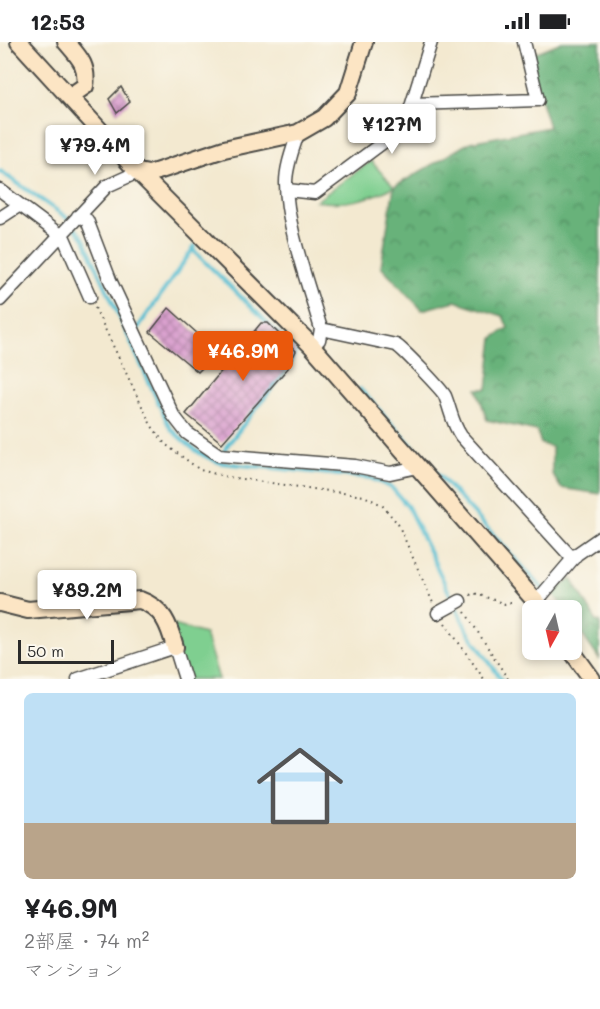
<!DOCTYPE html>
<html lang="ja">
<head>
<meta charset="utf-8">
<style>
	:root { --surface:#fff; --page:#f6f6f6; --text:#202124; --muted:#757577; --line:#e0e0e0; --accent:#ea580c }
	body { margin:0; font-family:Mali,"Klee One",sans-serif; background:var(--page); color:var(--text); height:100vh; display:flex; flex-direction:column; font-size:22px; white-space:nowrap }
	* { box-sizing:border-box; margin:0 }
	p { font-size:20px; color:var(--muted) }
	.icon { flex:none; width:33px; height:33px; fill:none; stroke:currentColor; stroke-width:2; stroke-linecap:round; stroke-linejoin:round }
	.map { position:relative; height:637px; overflow:hidden }
	.sheet { display:flex; flex-direction:column; background:var(--surface); flex:1 }
	.sheet>* { flex:none }
	.needle { width:39px; rotate:188deg }
	.buttons { position:absolute; left:522px; top:558px; display:grid; gap:12px }
	.buttons a { display:grid; place-items:center; width:60px; height:60px; border-radius:9px; background:var(--surface); box-shadow:0 3px 9px #0003; font-size:30px }
	.scale { position:absolute; left:18px; bottom:15px; width:96px; box-sizing:border-box; padding-left:6px; border:3px solid #2b2b2b; border-top:0; font-size:16px; line-height:21px; white-space:nowrap; color:#2b2b2b; -webkit-text-stroke:4px #fbf7ec; paint-order:stroke }
	.price { position:absolute; translate:-50% -51px; padding:0 14px; border-radius:6px; background:#fff; color:#222; font-size:20px; line-height:39px; filter:drop-shadow(0 2px 3px #0008) }
	.price::after { content:''; position:absolute; left:50%; top:36px; width:18px; height:14px; margin-left:-9px; background:inherit; clip-path:polygon(0 0,100% 0,50% 100%) }
	.price.selected { background:var(--accent); color:#fff }
	ul { padding:0; list-style:none }
	li { display:grid; align-content:center; gap:12px; height:318px; padding:0 24px }
	li+li { border-top:2px solid var(--line) }
	li span { display:grid; place-items:center; height:186px; border-radius:9px; color:#555 }
	li>.icon { margin-inline-start:auto }
	span .icon { width:108px; height:108px; fill:#fffc; stroke-width:1 }
	li b { font-size:26px }
	.status { display:flex; justify-content:space-between; align-items:center; height:42px; padding:0 30px; background:var(--surface); direction:ltr }
	.status svg { height:16px; fill:currentColor }
	.map>svg:first-child { display:block }
</style>
</head>
<body>
<div class="status"><b>12:53</b><svg viewBox="0 0 49 12"><path d="M0 12V9h3v3zM5 12V6h3v6zM10 12V3h3v9zM15 12V0h3v12zM26 1h20v11H26zM47 4h2v5h-2z"/></svg></div>
<div class="map">
<svg width="600" height="637" viewBox="0 0 600 637">
	<defs>
		<pattern id="forest-crowns" width="20" height="18" patternUnits="userSpaceOnUse" patternTransform="scale(1.5)"><rect width="20" height="18" fill="#67b27a"/><path d="M2 6a3 3 0 1 1 6 0M12 15a3 3 0 1 1 6 0" fill="none" stroke="#559164"/></pattern>
		<pattern id="building-cross-hatch" width="8" height="8" patternUnits="userSpaceOnUse" patternTransform="scale(1.5)"><rect width="8" height="8" fill="#d99fce"/><path d="M0 0l8 8M0 8l8-8" fill="none" stroke="#b082a7"/></pattern>
	</defs>
	<rect width="100%" height="100%" fill="#fbf7ec"/>
	<filter id="ink" filterUnits="userSpaceOnUse"><feTurbulence type="fractalNoise" baseFrequency=".0167" numOctaves="2"/><feDisplacementMap in="SourceGraphic" scale="12" xChannelSelector="R" yChannelSelector="G"/><feConvolveMatrix kernelMatrix="1 2 1 2 8 2 1 2 1" color-interpolation-filters="sRGB"/></filter>
	<filter id="wash" filterUnits="userSpaceOnUse"><feTurbulence type="fractalNoise" baseFrequency=".008" numOctaves="4" result="noise"/><feDisplacementMap in="SourceGraphic" scale="24" xChannelSelector="R" yChannelSelector="G"/><feGaussianBlur stdDeviation="1.35" result="paint"/><feColorMatrix in="noise" values="0 0 0 0 0 0 0 0 0 0 0 0 0 0 0 0 0 1.4 0 .05"/><feComposite in="paint" operator="in"/></filter>
	<g filter="url(#wash)">
		<rect width="100%" height="100%" fill="#f3e9d0"/>
		<path fill="url(#forest-crowns)" stroke="#496e52" stroke-width="1.5" d="M562 0H600V452L561 446 552 432V405L541 402 537 389 487 378 477 347H487L493 296 508 286 503 274 455 259 422 268 381 224 394 145 470 100 549 85 527 14Z
			M572 537 597 580 600 579 599 617 572 578V568H565L551 549Z"/>
		<path fill="#7fcf90" stroke="#557d5e" stroke-width="1.5" d="M371 119 394 145C369 157 344 164 316 159Z
			M167 581 205 592 219 637H185Z"/>
		<g fill="none" stroke-linecap="round" stroke-linejoin="round">
			<path stroke="#55bed2" stroke-width="4" d="M0 129 66 175 84 197 170 386C186 402 201 415 222 421L370 436 392 446 408 465 467 588 501 637
				M192 207 296 309 288 326 226 405 224 412
				M137 287 195 204
				M360 347 543 547"/>
		</g>
		<g id="blocks">
			<path fill="url(#building-cross-hatch)" d="M121 45 130 60 117 71 109 57Z
				M169 266 218 310 198 330 150 290Z
				M261 281H268L296 309 288 326 222 401 186 372Z"/>
		</g>
	</g>
	<g filter="url(#ink)">
		<use href="#blocks" fill-opacity="0" stroke="#494844" stroke-width="1.5"/>
		<g fill="none" stroke-linecap="round" stroke-linejoin="round">
			<g stroke="#494844" stroke-width="15">
				<path id="street" d="M412 62 538 58 524 0
					M298 91C293 107 286 124 286 141 286 184 309 244 321 287L319 298 311 303
					M0 148 64 196 90 255
					M287 148 315 151 397 90 410 68 431 0
					M78 174 87 178 110 238 173 373 187 391 219 413 355 424 390 431 418 425
					M0 176 20 163
					M0 258 107 144 138 130
					M321 287 396 303C402 306 443 349 445 354 451 369 452 381 461 394L573 517
					M536 560 577 512 600 496
					M438 571 460 559
					M78 637 175 605 185 637"/>
			</g>
			<g stroke="#494844" stroke-width="20">
				<path id="secondary" d="M19 0 138 130 311 303 543 568
					M66 0C79 15 88 23 85 44L69 55
					M138 130 149 132 224 107 298 91 324 76 348 51 364 0
					M0 561 28 568 140 558C163 566 169 583 175 605
					M571 608 592 637"/>
			</g>
			<path stroke="#494844" stroke-width="2" stroke-dasharray="1.5 4.5" stroke-linecap="butt" d="M95 266 151 383 165 402 200 428 228 435 364 454 382 463 398 482 433 561
				M470 553 474 551 505 562 515 559
				M465 570 508 637
				M445 581 484 637"/>
			<use href="#street" stroke="#fff" stroke-width="12"/>
			<use href="#secondary" stroke="#fce5c4" stroke-width="16"/>
		</g>
	</g>
</svg>
<div class="buttons">
<a><svg class="needle" viewBox="-14 -14 28 28"><path d="M0-13l5 13h-10z" fill="#e53935"/><path d="M0 13l5-13h-10z" fill="#757577"/></svg></a>
</div>
<div class="scale">50 m</div>
<b class="price" style="left:392px;top:113px">¥127M</b>
<b class="price" style="left:95px;top:134px">¥79.4M</b>
<b class="price selected" style="left:243px;top:340px">¥46.9M</b>
<b class="price" style="left:87px;top:579px">¥89.2M</b>
</div>
<section class="sheet">
<ul>
<li><span style="background:linear-gradient(#bfe0f5 70%,#b9a48a 0)"><svg class="icon" aria-label="home" viewBox="0 0 24 24"><path d="M3 11l9-7 9 7M6 9v11h12V9"/></svg></span><div><b>¥46.9M</b><p>2部屋 · 74 m²</p><p>マンション</p></div></li>
</ul>
</section>
</body>
</html>
